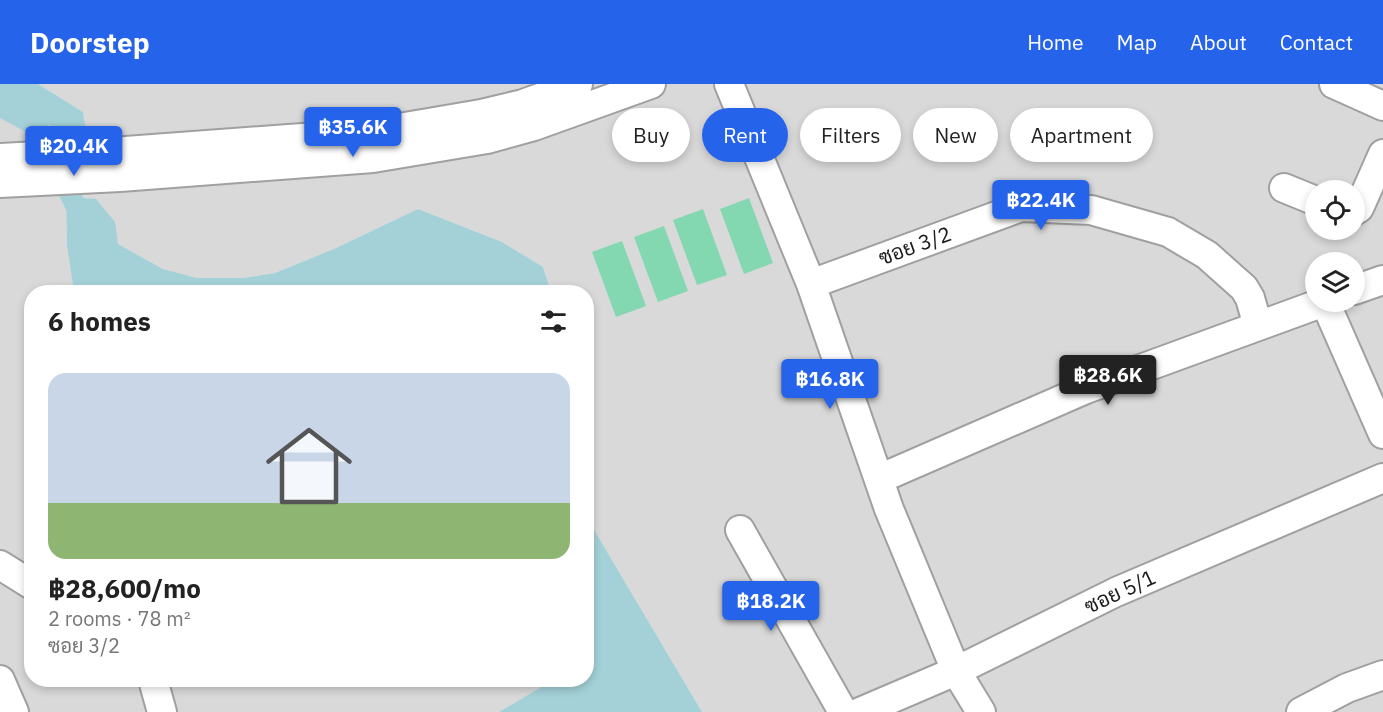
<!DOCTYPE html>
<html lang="en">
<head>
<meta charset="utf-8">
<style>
	:root { --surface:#fff; --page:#f2f2f2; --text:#222; --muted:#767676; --accent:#2563eb }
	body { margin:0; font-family:"IBM Plex Sans",Sarabun,sans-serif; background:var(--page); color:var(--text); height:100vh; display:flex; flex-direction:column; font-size:22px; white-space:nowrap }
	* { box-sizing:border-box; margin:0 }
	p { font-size:20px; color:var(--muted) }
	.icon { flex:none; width:33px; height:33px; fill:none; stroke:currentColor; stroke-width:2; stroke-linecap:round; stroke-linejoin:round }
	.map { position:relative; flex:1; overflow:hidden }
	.sheet { position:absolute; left:24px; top:201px; width:570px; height:402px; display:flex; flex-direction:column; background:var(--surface); border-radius:24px; box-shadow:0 3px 9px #0003 }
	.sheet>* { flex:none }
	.top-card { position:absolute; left:612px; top:24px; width:570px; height:54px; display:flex; gap:12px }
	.buttons { position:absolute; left:1305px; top:96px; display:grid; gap:12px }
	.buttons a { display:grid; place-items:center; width:60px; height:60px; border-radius:50%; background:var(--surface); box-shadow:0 3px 9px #0003; font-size:30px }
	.price { position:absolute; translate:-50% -51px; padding:0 14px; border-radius:6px; background:var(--accent); color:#fff; font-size:20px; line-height:39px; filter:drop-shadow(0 2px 3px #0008) }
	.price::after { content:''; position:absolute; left:50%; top:36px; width:18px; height:14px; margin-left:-9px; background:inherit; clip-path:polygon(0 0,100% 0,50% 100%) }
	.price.active { background:#222; color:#fff }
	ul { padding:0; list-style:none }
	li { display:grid; align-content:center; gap:12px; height:318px; padding:0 24px }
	li span { display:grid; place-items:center; height:186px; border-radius:18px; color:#555 }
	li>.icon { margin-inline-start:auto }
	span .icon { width:108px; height:108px; fill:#fffc; stroke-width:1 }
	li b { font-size:26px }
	h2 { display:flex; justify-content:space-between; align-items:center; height:72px; padding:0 24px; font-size:26px }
	.pill { padding:0 21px; border-radius:27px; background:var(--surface); box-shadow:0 3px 9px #0003; font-size:21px; line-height:54px }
	.pill.active { background:var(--accent); color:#fff }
	header { display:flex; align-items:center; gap:36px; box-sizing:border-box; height:84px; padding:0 30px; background:var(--accent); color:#fff }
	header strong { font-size:28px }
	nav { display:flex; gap:33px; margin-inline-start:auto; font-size:21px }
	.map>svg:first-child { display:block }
</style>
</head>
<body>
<header>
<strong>Doorstep</strong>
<nav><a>Home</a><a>Map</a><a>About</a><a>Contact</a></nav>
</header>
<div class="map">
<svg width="1383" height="628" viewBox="0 0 1383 628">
	<rect width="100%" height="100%" fill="#ede8e2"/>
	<path fill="#dad9d9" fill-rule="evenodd" d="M38 0H1383V628H702L587 434 586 208H551L543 183 502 158 418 125 336 164 275 189 243 194H197L163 185 118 160 114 138 66 114 67 162 74 208H32V596H553L499 628H0V28L9 27 86 53 83 28ZM1316 106H1354V146H1316ZM1316 178H1354V218H1316Z"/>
	<path fill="#83d8b1" d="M749 114 773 179 744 190 720 125Z
		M703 125 727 191 697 201 673 136Z
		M664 142 688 207 658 218 634 153Z
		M622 157 646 222 616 233 592 168Z"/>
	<path fill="#a4d1d8" d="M0 0H38L83 28 87 54 9 27 0 28Z
		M66 113 96 115 115 138 118 160 163 185 197 194H243L275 189 336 164 418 125 502 158 543 183 551 208H74L67 162Z
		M587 434 702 628H499L553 596H586Z"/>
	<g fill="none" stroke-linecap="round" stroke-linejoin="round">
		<path stroke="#a4d1d8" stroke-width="21" d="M0 22 37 42 84 139"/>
		<g stroke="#a0a0a0" stroke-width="32">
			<path id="minor" d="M729 0 811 200 889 425 956 587 981 628
				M1334 0 1383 22
				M0 74 112 68 370 49 481 30 523 20 578 0
				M0 99 120 93 373 74 487 55 534 42 651 0
				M1284 104 1316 117
				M1354 127 1359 124 1383 70
				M811 200 1021 123 1091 126 1168 148 1207 171 1244 204 1250 214 1258 242
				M1354 206 1383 196
				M1325 218 1383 350
				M879 395 1086 305 1324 218
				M740 446 843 628
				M0 481 32 501
				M0 596 14 628
				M153 596 162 628
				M860 628 956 587 1116 508 1383 394
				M1301 628 1347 604 1383 591"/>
		</g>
		<use href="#minor" stroke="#fff" stroke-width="28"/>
	</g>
	<g text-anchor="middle" stroke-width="5" stroke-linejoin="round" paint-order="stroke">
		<g font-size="21" fill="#1c1c1c" stroke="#fff">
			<text transform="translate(915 162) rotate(-20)" y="7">ซอย 3/2</text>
			<text transform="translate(1120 508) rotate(-25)" y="7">ซอย 5/1</text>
		</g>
	</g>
</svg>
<div class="buttons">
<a><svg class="icon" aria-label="locate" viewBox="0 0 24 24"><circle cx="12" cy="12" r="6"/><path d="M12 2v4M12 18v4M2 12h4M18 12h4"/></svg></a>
<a><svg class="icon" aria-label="layers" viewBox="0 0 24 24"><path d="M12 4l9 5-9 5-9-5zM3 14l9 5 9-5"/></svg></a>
</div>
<b class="price" style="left:353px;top:74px">฿35.6K</b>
<b class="price" style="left:74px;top:93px">฿20.4K</b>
<b class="price" style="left:1041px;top:147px">฿22.4K</b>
<b class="price active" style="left:1108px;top:322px">฿28.6K</b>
<b class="price" style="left:830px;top:326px">฿16.8K</b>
<b class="price" style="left:771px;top:548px">฿18.2K</b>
<div class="top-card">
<a class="pill">Buy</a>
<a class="pill active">Rent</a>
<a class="pill">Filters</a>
<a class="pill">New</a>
<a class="pill">Apartment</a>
</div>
<section class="sheet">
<h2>6 homes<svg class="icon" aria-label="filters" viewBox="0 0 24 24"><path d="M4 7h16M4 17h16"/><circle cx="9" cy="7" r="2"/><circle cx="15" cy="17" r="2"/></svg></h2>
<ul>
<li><span style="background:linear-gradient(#c9d6e8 70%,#8fb573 0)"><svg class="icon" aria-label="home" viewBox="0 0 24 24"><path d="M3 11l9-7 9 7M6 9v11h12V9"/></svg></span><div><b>฿28,600/mo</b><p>2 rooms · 78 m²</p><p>ซอย 3/2</p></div></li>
</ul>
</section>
</div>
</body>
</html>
